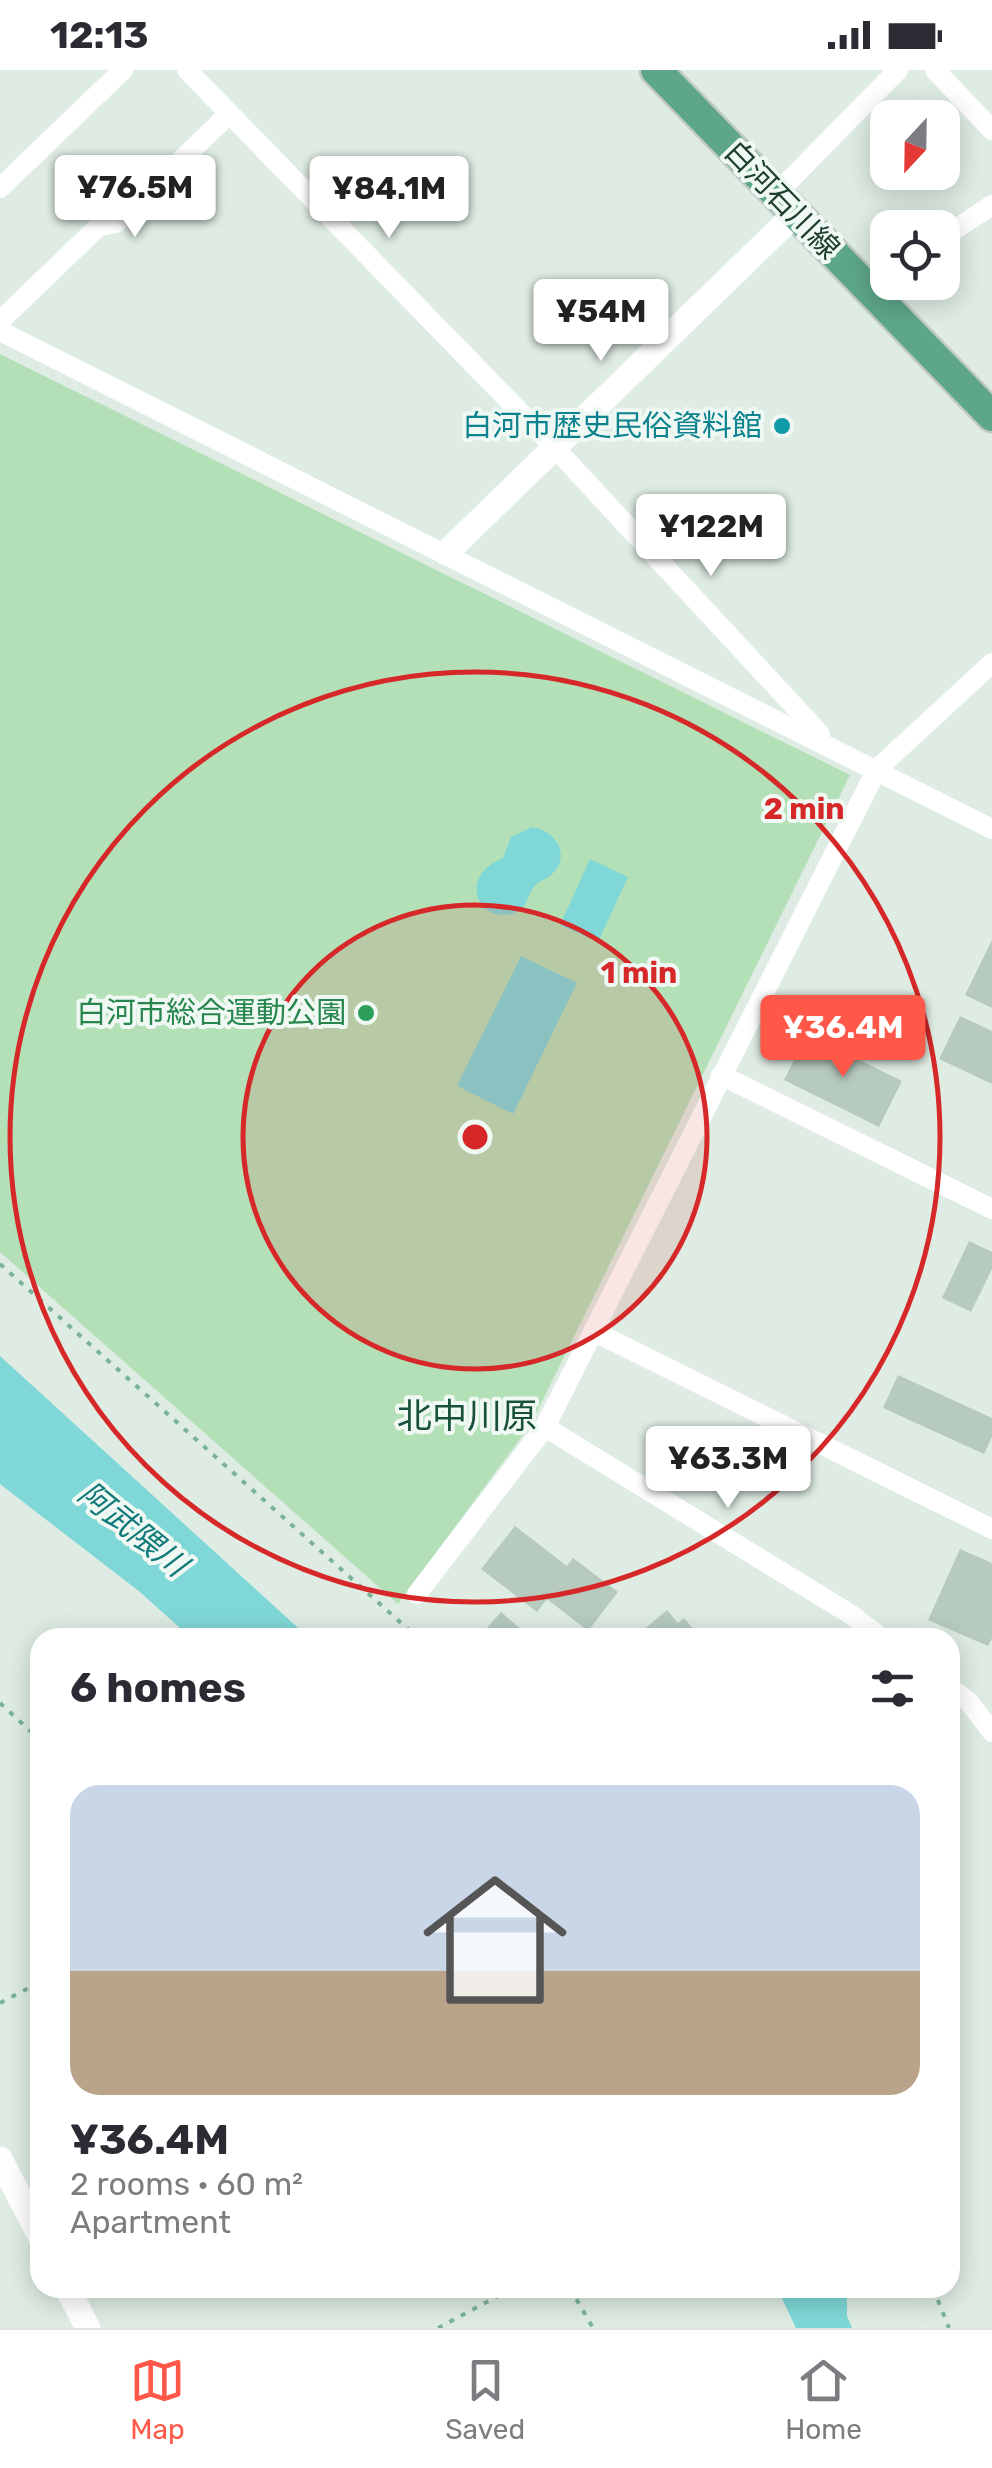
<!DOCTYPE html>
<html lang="en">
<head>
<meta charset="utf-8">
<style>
	:root { --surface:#fff; --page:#f2f2f3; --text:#2b2b33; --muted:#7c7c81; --line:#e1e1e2; --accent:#ff5848 }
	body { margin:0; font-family:Rubik,"Noto Sans JP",sans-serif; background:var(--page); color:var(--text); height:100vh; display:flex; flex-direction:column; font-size:38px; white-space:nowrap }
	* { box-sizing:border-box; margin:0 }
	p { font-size:32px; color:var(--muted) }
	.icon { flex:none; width:55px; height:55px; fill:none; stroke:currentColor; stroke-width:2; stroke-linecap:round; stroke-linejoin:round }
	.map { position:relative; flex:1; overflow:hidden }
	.side { position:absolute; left:30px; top:1558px; width:930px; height:670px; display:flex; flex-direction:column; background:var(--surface); border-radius:30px; box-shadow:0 5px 25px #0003 }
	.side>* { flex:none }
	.needle { width:65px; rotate:202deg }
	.buttons { position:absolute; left:870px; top:30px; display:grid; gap:20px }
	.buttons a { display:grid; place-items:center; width:90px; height:90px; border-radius:20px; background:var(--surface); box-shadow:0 5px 25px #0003; font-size:50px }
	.price { position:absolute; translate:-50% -85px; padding:0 22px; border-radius:10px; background:#fff; color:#222; font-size:32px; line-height:65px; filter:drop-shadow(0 2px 5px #0008) }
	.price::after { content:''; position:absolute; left:50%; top:60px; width:30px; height:22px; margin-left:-15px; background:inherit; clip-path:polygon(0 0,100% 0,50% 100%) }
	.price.current { background:var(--accent); color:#fff }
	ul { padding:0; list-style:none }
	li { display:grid; align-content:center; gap:20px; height:530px; padding:0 40px }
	li span { display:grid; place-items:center; height:310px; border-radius:30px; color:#555 }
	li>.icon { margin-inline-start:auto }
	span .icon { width:180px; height:180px; fill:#fffc; stroke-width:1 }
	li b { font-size:42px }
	h2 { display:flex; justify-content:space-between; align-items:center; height:120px; padding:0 40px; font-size:42px }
	.status { display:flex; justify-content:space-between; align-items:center; height:70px; padding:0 50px; background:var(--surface); direction:ltr }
	.status svg { height:28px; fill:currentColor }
	.dock { display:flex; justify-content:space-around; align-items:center; height:140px; border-top:2px solid var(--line); background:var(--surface); font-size:28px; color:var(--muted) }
	.dock a { display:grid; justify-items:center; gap:5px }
	.dock .current { color:var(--accent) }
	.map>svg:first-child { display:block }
</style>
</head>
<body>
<div class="status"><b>12:13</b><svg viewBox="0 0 49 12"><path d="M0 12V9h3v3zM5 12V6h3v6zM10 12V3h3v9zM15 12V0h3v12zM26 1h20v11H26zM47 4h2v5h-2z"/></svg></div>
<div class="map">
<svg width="992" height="2258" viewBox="0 0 992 2258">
	<rect width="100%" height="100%" fill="#deece3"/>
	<path fill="#b4e0b8" d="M0 284 850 705 531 1354 398 1534 0 1182Z"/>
	<path fill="#7fd8d7" d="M532 757C555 760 572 785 552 804 546 810 537 811 533 818 528 826 528 832 521 840 481 861 454 808 503 788L511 767Z
		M590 789 628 807 598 872 560 855Z
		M521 886 577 913 513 1044 457 1016Z
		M0 1286 308 1567H190L140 1522 0 1414Z
		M777 2218H847V2246L852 2258H796Z"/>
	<path fill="#b6cabe" d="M992 870V938L965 925Z
		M960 946 992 961V1014L939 989Z
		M807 964 902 1011 879 1057 784 1010Z
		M969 1171 992 1182V1199L971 1242 942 1228Z
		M898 1305 992 1348V1367L984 1384 883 1338Z
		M515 1456 567 1496 573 1488 618 1522 588 1561 547 1529 537 1542 481 1499Z
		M960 1479 992 1493V1568L988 1576 928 1550Z
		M667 1540 678 1553 684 1548 701 1568H634Z
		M501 1542 531 1568H478Z"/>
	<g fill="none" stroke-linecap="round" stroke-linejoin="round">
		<g stroke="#c0c9c5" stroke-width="35">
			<path id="primary" d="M656 0 992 346"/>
		</g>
		<path stroke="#7ab398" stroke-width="4" stroke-dasharray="5 8" stroke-linecap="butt" d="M0 1194 418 1568
			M0 1633 40 1670
			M0 1933 40 1912
			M570 2218 593 2258
			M933 2218 949 2258
			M438 2258 513 2218"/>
		<path stroke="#fff" stroke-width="20" d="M187 0 555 378 820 664
			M935 0 992 60
			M0 118 123 0
			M776 124 898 0
			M942 168 992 135
			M0 251 99 156 116 153 229 44
			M0 261 992 759
			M721 1005 992 1139
			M595 1262 992 1459
			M545 1357 850 1544 882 1568
			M417 1524 545 1357 877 699 992 593
			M950 1618 968 1631 992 1662"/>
		<path stroke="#fff" stroke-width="25" d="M446 483 794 145
			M0 2089 40 2166
			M67 2218 88 2258"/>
		<use href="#primary" stroke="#5da688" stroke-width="30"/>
	</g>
	<circle cx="475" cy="1067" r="232" fill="#d62828" fill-opacity=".12"/>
	<g fill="none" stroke="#d62828" stroke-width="5">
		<circle cx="475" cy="1067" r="232"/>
		<circle cx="475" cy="1067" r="465"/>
	</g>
	<circle fill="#0f9aa8" stroke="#eff8f2" stroke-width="4" cx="782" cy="356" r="10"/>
	<circle fill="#2e9e5b" stroke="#eff8f2" stroke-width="4" cx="366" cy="943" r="10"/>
	<g text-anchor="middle" stroke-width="8" stroke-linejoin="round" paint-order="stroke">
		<g font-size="30" fill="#1d3d2f" stroke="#eff8f2">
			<text transform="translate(782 130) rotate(46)" y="10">白河石川線</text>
		</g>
		<g font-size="30" fill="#0d838f" stroke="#eff8f2" text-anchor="end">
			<text x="762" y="366">白河市歴史民俗資料館</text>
		</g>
		<g font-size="30" fill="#27864d" stroke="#eff8f2" text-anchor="end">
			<text x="346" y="953">白河市総合運動公園</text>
		</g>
		<g font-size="32" font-style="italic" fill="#117a7a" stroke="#eff8f2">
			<text transform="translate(133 1459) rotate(39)" y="11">阿武隈川</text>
		</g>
		<g font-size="35" fill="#17513a" stroke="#eff8f2">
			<text x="467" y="1358">北中川原</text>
		</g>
	</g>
	<circle cx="475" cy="1067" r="15" fill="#d62828" stroke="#eff8f2" stroke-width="5"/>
	<g font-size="30" text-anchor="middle" font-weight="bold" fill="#d62828" stroke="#eff8f2" stroke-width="8" stroke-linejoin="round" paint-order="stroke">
		<text x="804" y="749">2 min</text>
		<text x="639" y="913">1 min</text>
	</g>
</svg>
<div class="buttons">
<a><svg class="needle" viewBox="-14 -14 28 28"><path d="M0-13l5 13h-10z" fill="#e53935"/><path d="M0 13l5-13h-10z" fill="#7c7c81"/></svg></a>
<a><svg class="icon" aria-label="locate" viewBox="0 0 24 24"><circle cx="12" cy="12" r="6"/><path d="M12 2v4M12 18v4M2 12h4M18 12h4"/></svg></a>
</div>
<b class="price" style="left:135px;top:170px">¥76.5M</b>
<b class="price" style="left:389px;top:171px">¥84.1M</b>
<b class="price" style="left:601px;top:294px">¥54M</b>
<b class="price" style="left:711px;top:509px">¥122M</b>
<b class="price current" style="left:843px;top:1010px">¥36.4M</b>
<b class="price" style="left:728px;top:1441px">¥63.3M</b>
<section class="side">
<h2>6 homes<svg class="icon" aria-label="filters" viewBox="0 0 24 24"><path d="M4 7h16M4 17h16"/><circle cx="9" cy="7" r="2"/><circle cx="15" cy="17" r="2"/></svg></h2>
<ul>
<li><span style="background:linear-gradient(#c9d6e8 60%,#b9a48a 0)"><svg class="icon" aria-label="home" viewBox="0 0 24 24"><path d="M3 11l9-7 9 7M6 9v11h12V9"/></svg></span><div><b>¥36.4M</b><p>2 rooms · 60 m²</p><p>Apartment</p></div></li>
</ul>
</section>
</div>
<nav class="dock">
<a class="current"><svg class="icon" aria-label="map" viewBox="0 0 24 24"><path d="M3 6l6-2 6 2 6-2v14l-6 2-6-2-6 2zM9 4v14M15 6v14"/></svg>Map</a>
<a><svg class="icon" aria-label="saved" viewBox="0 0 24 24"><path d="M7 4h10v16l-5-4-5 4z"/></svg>Saved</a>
<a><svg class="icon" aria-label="home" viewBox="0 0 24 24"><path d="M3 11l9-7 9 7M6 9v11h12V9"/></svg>Home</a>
</nav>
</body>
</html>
